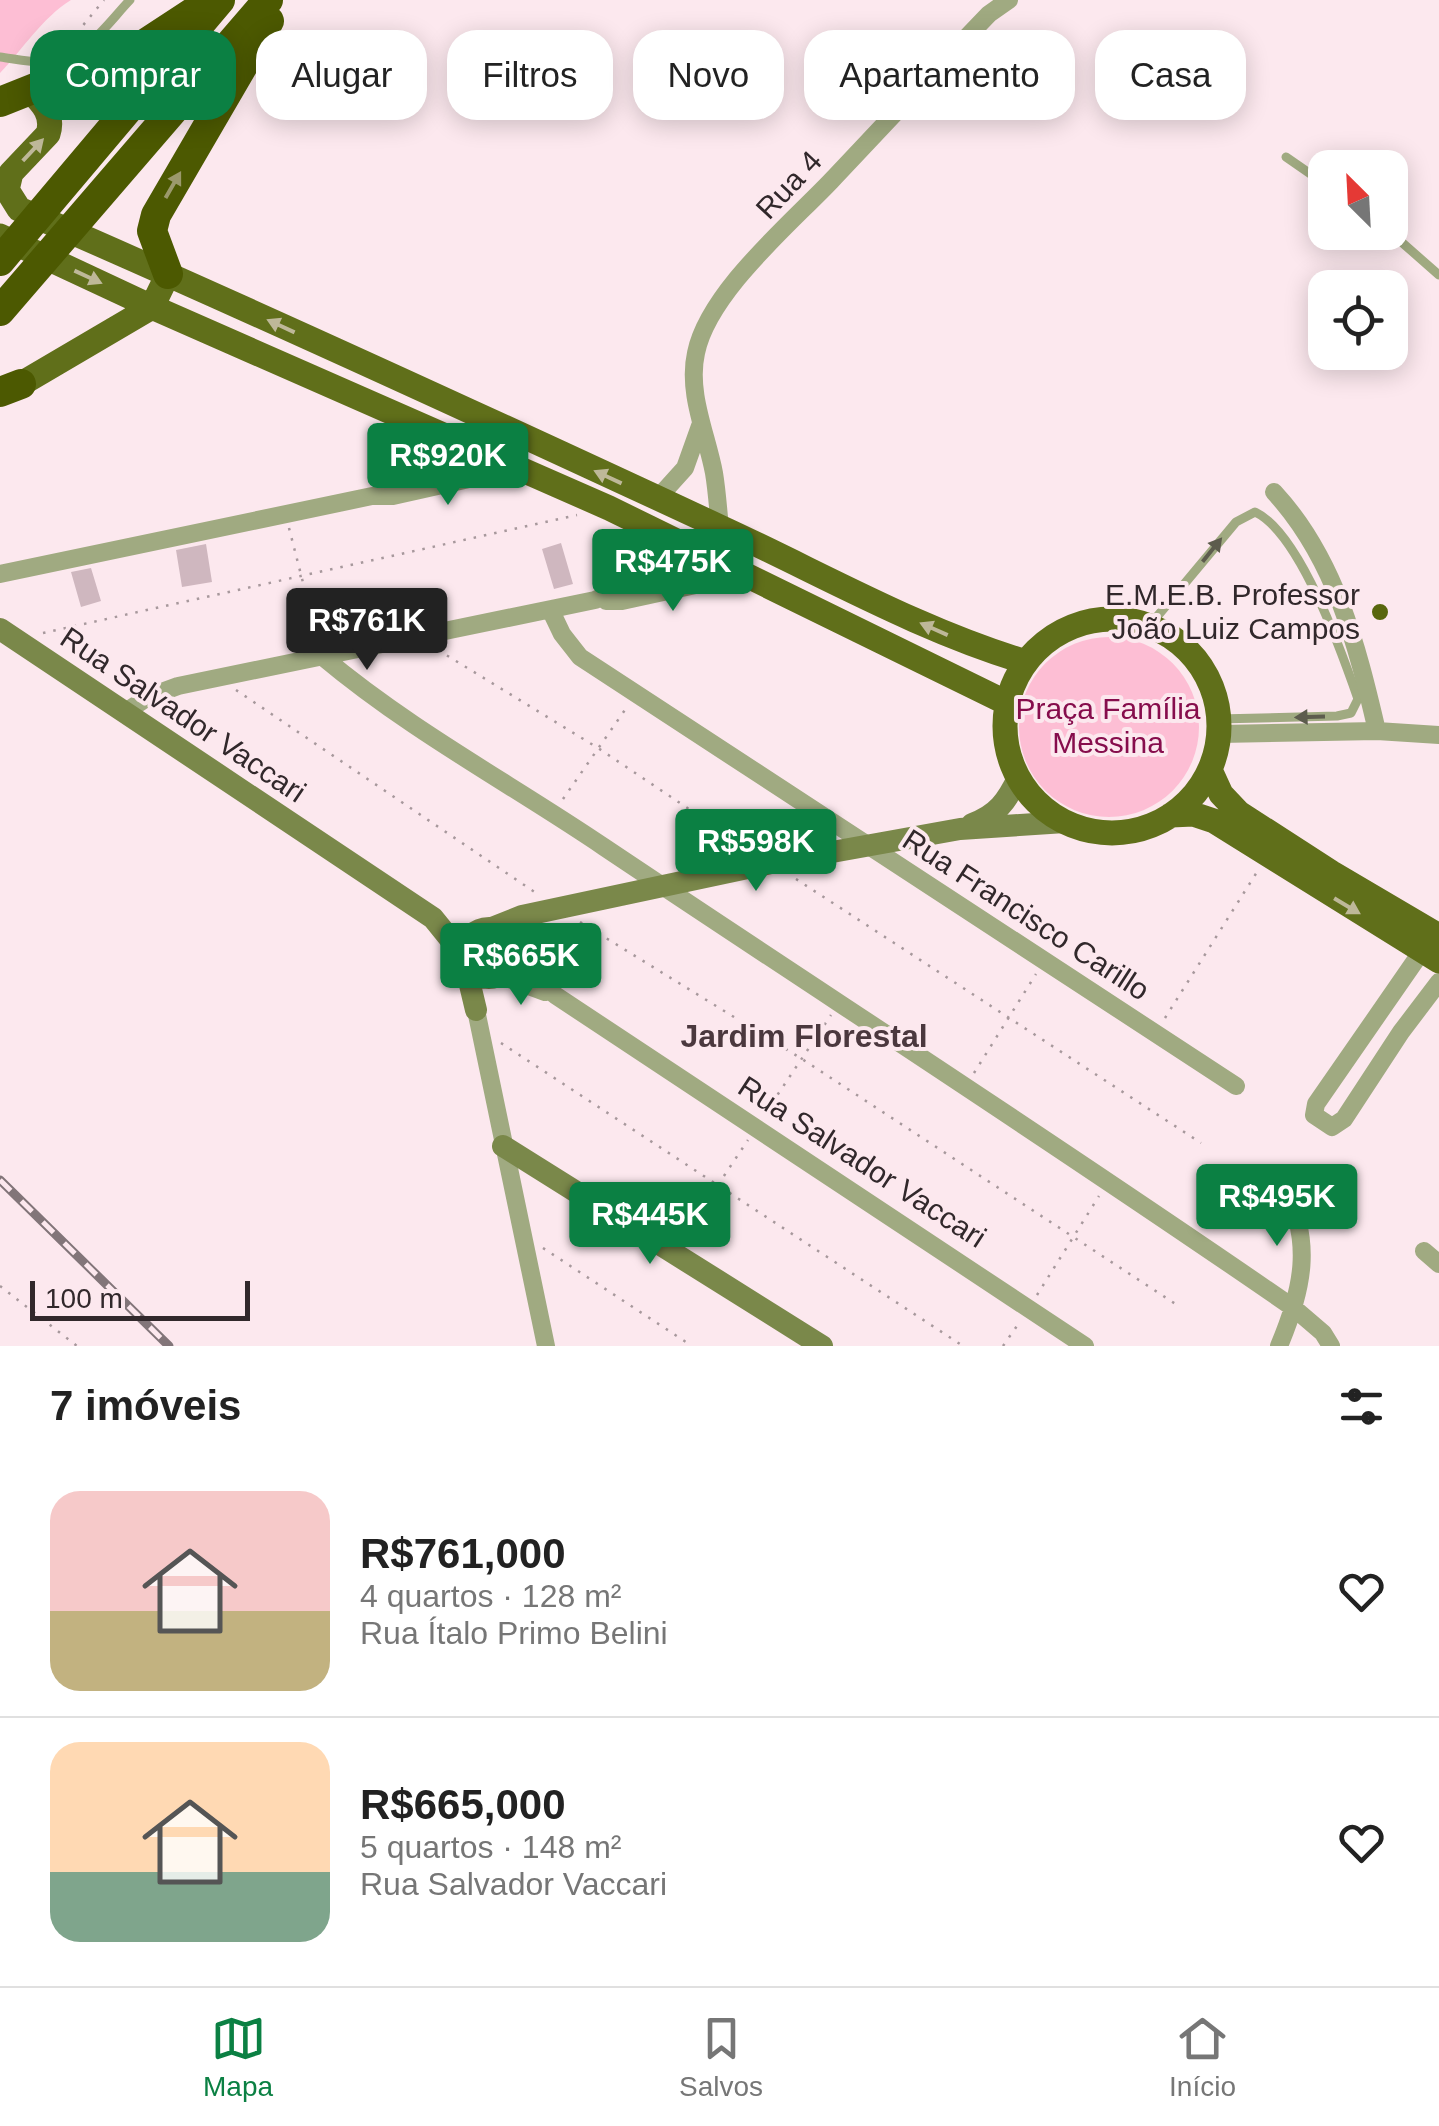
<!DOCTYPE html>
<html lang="pt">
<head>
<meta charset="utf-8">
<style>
	:root { --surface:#fff; --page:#f6f6f6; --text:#222; --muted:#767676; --line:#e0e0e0; --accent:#0b8043 }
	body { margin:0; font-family:Arial,sans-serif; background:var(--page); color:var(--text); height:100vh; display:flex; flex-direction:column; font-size:38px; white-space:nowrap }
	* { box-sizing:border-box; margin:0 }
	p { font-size:32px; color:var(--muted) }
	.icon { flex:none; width:55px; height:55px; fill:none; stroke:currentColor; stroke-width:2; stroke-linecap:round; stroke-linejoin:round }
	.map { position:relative; height:1346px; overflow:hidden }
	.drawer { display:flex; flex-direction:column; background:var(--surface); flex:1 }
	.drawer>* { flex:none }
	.guide { position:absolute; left:30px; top:30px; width:1380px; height:90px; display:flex; gap:20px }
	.needle { width:65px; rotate:336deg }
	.controls { position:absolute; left:1308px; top:150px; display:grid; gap:20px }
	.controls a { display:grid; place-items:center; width:100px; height:100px; border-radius:20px; background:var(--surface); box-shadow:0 5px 25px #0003; font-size:50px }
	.scale { position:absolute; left:30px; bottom:25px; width:220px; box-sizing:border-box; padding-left:10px; border:5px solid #31282b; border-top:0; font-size:28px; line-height:35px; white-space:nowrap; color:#31282b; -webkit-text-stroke:8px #fce8ee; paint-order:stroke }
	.price { position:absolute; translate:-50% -85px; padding:0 22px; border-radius:10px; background:var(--accent); color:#fff; font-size:32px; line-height:65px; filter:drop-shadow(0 2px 5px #0008) }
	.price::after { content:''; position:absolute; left:50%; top:60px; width:30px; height:22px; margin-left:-15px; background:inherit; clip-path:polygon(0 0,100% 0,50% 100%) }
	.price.current { background:#222; color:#fff }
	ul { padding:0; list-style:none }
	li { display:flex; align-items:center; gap:30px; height:250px; padding:0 50px }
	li+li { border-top:2px solid var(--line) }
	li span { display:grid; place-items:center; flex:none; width:280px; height:200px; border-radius:30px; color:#555 }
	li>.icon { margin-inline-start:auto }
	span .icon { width:120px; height:120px; fill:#fffc; stroke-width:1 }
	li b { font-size:42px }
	h2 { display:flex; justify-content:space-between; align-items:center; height:120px; padding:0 50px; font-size:42px }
	.tag { padding:0 35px; border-radius:30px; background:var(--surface); box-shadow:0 5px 25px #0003; font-size:35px; line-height:90px }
	.tag.current { background:var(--accent); color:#fff }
	.tabs { display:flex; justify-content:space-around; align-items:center; height:140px; border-top:2px solid var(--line); background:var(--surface); font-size:28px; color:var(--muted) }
	.tabs a { display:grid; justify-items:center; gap:5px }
	.tabs .current { color:var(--accent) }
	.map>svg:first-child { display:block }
</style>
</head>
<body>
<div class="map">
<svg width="1439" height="1346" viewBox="0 0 1439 1346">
	<rect width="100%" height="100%" fill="#fce8ee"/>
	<path fill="#fdbed4" d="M0 0H71C42 18 23 49 0 73Z
		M1019 727a90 90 0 1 1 180 0a90 90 0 1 1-180 0Z"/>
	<path fill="#cfb7bf" d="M561 543 573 584 554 589 542 549Z
		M206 544 212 582 182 587 176 550Z
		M91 568 101 601 81 607 71 572Z"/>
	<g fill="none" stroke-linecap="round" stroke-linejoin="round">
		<path stroke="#a7989c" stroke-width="2.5" stroke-dasharray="2.5 8" stroke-linecap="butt" d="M70 41 104 0
			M289 528 318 641
			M43 633 577 515
			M438 650 598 748 747 848
			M236 690 536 893
			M563 799 627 707
			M796 879 1201 1143
			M580 922 802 1059 1177 1305
			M1165 1018 1257 872
			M501 1043 963 1346
			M974 1073 1036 974
			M766 1112 831 1015
			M683 1237 748 1140
			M543 1248 692 1346
			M0 1286 77 1346
			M1037 1295 1099 1196
			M1003 1346 1019 1323"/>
		<path stroke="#a0aa81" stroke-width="9" d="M0 57C15 59 33 63 48 62 85 59 107 24 130 0
			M1286 157 1325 184
			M1390 232 1439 275
			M1150 625 1236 522 1255 512C1300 533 1342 653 1358 699L1351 713 1337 716 1218 719"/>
		<path stroke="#a0aa81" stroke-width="18" d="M381 491C420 472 424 468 423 424
			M1274 492C1335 558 1357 645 1377 731
			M657 499 685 468 700 426
			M720 527C718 509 717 491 714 473 707 435 687 393 696 353 708 293 789 225 831 181 884 125 936 69 989 14L1009 0
			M0 574 372 496H393L518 468
			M606 601H622L746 574
			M551 611 562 634 580 657 1236 1086
			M323 657C410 730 511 784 604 847 834 1001 1067 1151 1295 1309L1323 1333 1331 1346
			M124 713 148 697 178 686 595 600C641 579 652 583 649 529
			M1220 734 1377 731 1439 735
			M1422 951 1316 1104 1314 1115 1332 1127 1344 1119 1401 1032 1439 982
			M514 960 555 995 1085 1346
			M501 976 545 992
			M476 1010 546 1346
			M1424 1251 1439 1264
			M1279 1346C1303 1289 1313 1242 1284 1185"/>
		<path stroke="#7a884a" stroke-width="22" d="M0 629 433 918 463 955
			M972 824C997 815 1007 801 1018 778
			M464 953a25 25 0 1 1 50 0a25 25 0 1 1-50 0Z
			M492 928 522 916 771 863 960 829 1065 822
			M465 964 476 1010
			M503 1146 822 1346"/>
		<path stroke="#606f1a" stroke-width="25" d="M30 91C43 103 54 116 48 134L11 173 7 190 19 209C254 311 488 419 722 528 822 574 919 630 1026 662
			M0 236 152 307 609 508 1007 703
			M21 384 152 307 168 274
			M1005 726a107 107 0 1 1 214 0a107 107 0 1 1-214 0Z
			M1210 770 1221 794 1239 813 1332 873 1439 936
			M1171 815 1193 814 1214 821 1439 961"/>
		<path stroke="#4c5901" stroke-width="30" d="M0 102 143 45 195 11
			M0 261 220 0
			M168 274 152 231 156 215 269 21
			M0 311 268 0
			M0 392 21 384"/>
		<g stroke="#827579" stroke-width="9">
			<path id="rail" d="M0 1180 169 1346"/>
		</g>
		<use href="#rail" stroke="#fce8ee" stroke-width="5" stroke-dasharray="15" stroke-linecap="butt"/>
	</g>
	<defs><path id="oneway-solid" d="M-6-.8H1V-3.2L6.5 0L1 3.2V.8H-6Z" transform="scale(2.5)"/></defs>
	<g fill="#beb899">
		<use href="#oneway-solid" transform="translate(33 150) rotate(-47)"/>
		<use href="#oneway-solid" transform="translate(88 277) rotate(25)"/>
		<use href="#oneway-solid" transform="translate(281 326) rotate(-155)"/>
		<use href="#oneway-solid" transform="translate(608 477) rotate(-155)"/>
		<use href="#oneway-solid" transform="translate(934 629) rotate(-156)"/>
		<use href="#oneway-solid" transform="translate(1347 906) rotate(31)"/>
	</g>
	<use fill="#9b996c" href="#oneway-solid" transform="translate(173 185) rotate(-60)"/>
	<g fill="#5d5c4d">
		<use href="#oneway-solid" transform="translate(1212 550) rotate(-51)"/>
		<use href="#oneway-solid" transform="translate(1310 717) rotate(178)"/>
	</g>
	<circle fill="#58660d" stroke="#fce8ee" stroke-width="4" cx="1380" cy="612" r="10"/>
	<g text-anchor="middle" stroke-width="8" stroke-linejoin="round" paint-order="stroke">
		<g font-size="30" fill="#31282b" stroke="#fce8ee">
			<text transform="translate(789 185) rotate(-47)" y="10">Rua 4</text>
			<text transform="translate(183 715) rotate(34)" y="10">Rua Salvador Vaccari</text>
			<text transform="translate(1026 915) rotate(33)" y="10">Rua Francisco Carillo</text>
			<text transform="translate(862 1162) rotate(33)" y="10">Rua Salvador Vaccari</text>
		</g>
		<g font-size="30" fill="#31282b" stroke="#fce8ee" text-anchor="end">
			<text x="1360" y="605">E.M.E.B. Professor<tspan x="1360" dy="34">João Luiz Campos</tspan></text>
		</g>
		<g font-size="30" fill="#860d4c" stroke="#fce8ee">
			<text x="1108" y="719">Praça Família<tspan x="1108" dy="34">Messina</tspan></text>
		</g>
		<g font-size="32" font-weight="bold" fill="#4b383e" stroke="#fce8ee">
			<text x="804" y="1047">Jardim Florestal</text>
		</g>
	</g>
</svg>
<div class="controls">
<a><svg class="needle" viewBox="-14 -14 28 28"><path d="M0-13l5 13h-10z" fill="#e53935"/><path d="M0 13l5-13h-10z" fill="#767676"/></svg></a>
<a><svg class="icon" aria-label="locate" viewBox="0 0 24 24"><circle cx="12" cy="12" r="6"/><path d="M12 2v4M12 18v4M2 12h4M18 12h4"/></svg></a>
</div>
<div class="scale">100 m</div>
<b class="price" style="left:448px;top:508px">R$920K</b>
<b class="price" style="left:673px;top:614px">R$475K</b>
<b class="price current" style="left:367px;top:673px">R$761K</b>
<b class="price" style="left:756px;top:894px">R$598K</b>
<b class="price" style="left:521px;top:1008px">R$665K</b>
<b class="price" style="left:1277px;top:1249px">R$495K</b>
<b class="price" style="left:650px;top:1267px">R$445K</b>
<div class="guide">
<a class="tag current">Comprar</a>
<a class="tag">Alugar</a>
<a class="tag">Filtros</a>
<a class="tag">Novo</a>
<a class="tag">Apartamento</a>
<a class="tag">Casa</a>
</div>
</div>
<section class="drawer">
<h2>7 imóveis<svg class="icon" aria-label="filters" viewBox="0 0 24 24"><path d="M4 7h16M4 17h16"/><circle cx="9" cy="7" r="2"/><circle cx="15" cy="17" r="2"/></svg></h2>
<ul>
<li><span style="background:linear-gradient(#f6c9c9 60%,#c2b280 0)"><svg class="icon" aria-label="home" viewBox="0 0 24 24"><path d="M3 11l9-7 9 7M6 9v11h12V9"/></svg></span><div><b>R$761,000</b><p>4 quartos · 128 m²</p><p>Rua Ítalo Primo Belini</p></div><svg class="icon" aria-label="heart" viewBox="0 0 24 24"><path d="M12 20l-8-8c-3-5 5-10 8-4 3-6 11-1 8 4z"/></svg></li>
<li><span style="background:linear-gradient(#ffd9b3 65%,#7fa58c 0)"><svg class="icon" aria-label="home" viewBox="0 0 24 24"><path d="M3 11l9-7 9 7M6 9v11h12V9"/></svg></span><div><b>R$665,000</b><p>5 quartos · 148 m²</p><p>Rua Salvador Vaccari</p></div><svg class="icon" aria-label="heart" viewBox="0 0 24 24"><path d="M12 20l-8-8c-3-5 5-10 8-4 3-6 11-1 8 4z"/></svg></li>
</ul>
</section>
<nav class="tabs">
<a class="current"><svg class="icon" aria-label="map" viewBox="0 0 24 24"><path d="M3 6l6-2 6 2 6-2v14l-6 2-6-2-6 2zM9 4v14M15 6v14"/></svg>Mapa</a>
<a><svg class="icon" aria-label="saved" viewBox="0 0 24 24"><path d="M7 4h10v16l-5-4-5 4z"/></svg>Salvos</a>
<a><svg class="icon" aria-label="home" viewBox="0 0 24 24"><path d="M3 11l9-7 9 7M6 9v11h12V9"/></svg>Início</a>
</nav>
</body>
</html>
